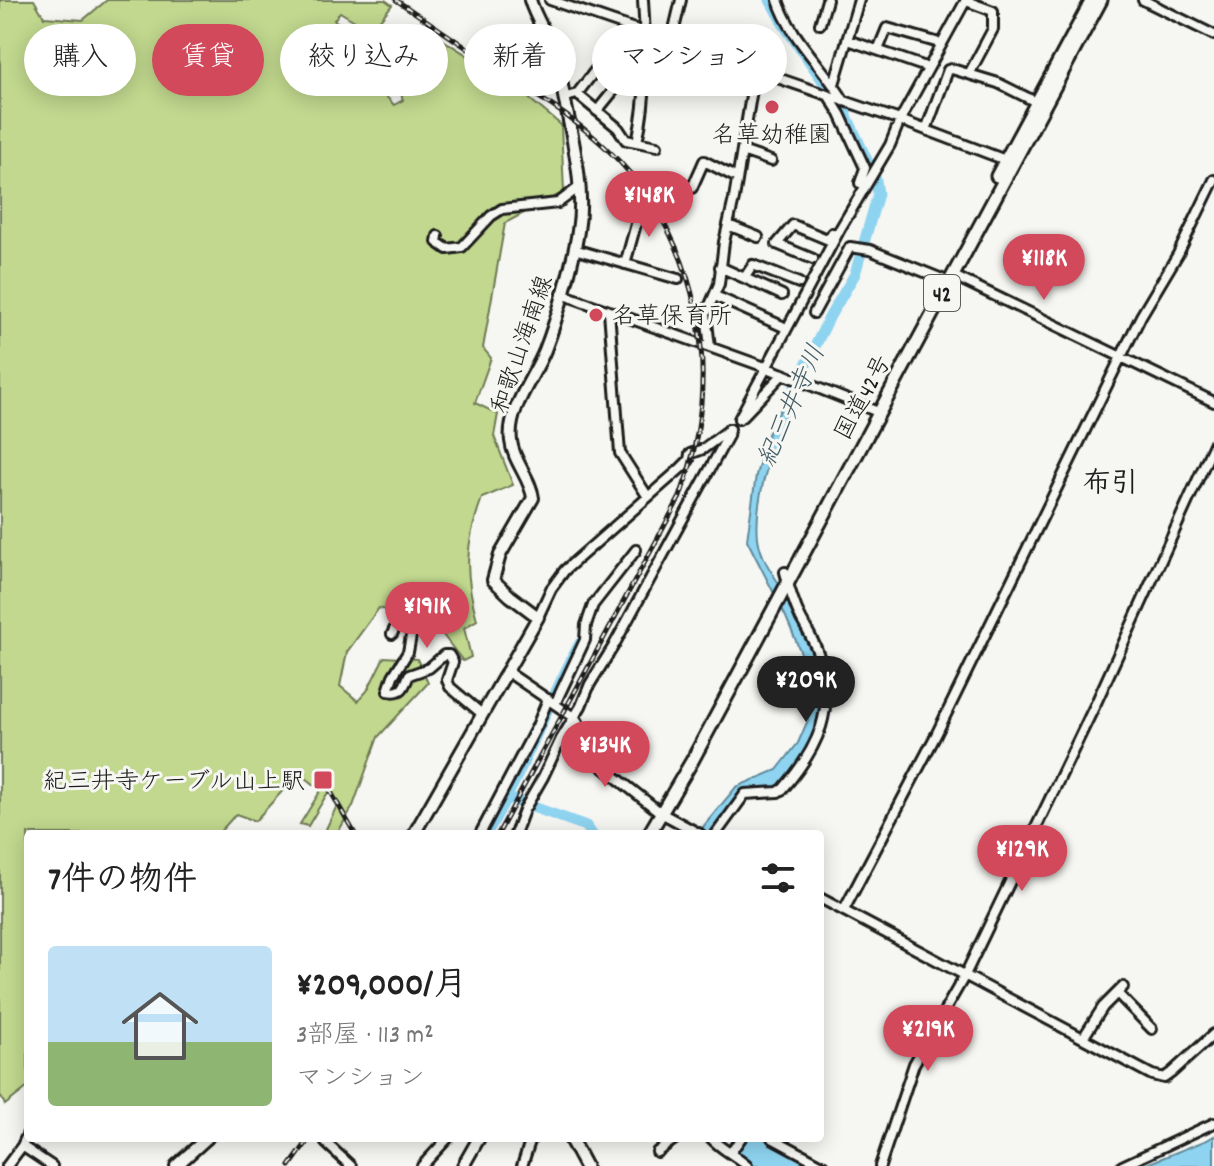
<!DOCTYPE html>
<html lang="ja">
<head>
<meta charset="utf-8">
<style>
	:root { --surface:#fff; --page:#f2f2f2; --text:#222; --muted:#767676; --accent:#d1495b }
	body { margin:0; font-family:Dekko,"Klee One",sans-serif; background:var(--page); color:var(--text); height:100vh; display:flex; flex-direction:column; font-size:30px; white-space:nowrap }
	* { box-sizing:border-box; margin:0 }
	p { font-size:26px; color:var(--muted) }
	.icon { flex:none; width:44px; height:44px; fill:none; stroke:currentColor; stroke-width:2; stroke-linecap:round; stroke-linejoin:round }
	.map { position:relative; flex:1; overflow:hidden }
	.panel { position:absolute; left:24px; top:830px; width:800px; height:312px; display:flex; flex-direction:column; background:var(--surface); border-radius:8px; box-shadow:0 4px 20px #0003 }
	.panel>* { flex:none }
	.top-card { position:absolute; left:24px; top:24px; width:800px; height:72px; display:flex; gap:16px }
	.price { position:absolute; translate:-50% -68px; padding:0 18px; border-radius:28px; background:var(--accent); color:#fff; font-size:26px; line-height:52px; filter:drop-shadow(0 2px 4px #0008) }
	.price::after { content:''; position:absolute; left:50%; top:48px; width:24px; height:18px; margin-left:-12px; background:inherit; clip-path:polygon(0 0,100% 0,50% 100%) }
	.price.active { background:#222; color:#fff }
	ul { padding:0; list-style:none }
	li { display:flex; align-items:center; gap:24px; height:200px; padding:0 24px }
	li span { display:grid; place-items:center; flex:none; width:224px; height:160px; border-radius:8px; color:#555 }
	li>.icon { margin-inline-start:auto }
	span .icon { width:96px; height:96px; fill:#fffc; stroke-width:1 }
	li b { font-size:34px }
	h2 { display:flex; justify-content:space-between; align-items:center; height:96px; padding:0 24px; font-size:34px }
	.chip { padding:0 28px; border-radius:36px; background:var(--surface); box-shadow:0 4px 20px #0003; font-size:28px; line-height:72px }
	.chip.active { background:var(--accent); color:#fff }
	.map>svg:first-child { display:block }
</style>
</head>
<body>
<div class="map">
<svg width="1214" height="1166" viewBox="0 0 1214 1166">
	<rect width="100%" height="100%" fill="#f6f6f2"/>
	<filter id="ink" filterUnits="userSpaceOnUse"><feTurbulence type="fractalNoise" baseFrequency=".0125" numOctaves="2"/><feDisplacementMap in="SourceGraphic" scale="16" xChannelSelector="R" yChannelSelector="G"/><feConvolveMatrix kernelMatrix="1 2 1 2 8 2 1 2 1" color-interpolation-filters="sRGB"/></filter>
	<g filter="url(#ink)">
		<path fill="#c1d88e" stroke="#6e7a55" stroke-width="2" d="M0 0H34L44 17 83 20 107 0H385L392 5 371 31 340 12 334 20 374 43 367 76 394 105 403 100 397 81 427 30 508 81 561 125 564 192 505 223 483 348 491 358 475 403 498 414 494 436 513 485 482 498C465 544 464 573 477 620L464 628 471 657 463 661 436 626 379 608 347 652 340 686 358 701 367 691 384 657 417 659 428 683 378 737 353 806 337 834H330L326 829 339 801 330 794H327L308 826 300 824 321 790 301 774 297 775 255 821 236 814 218 834H28V1087L5 1105 0 1095Z"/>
		<path fill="#8ed4f0" stroke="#608a9b" stroke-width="2" d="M794 382 798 385C780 429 753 490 758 538 761 561 776 578 788 597 816 643 837 711 803 759 797 769 788 778 780 787L744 791 712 834H697L736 787 777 770 798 743 808 720 811 694 806 665 786 617 747 540 756 475 767 436Z
			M1214 1136V1166H1142L1207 1140Z
			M747 1138H765L816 1166H754L738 1152Z"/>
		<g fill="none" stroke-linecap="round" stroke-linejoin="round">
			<path stroke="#608a9b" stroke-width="2" d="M593 599 616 569"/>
			<path stroke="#8ed4f0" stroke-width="11" d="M770 0 784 25 846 114 876 180 878 194 855 274 830 316 795 387
				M508 798 586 826 592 834
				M486 834C523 773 546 706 580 643"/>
			<g stroke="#1c1c1c" stroke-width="14">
				<path id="minor" d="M550 0 900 120 1008 161
					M778 0C790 38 824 67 844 101
					M1143 0 1214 35
					M969 2 993 11V29L969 74
					M820 24 827 0
					M848 40 923 66
					M671 42 681 0
					M878 50 887 28 936 42
					M834 84 859 0
					M577 94 597 68
					M566 97 577 94 618 128 626 140 657 146
					M830 98 840 114 865 168 860 183
					M597 111 614 90
					M926 130 948 70 952 69 998 83 1036 102
					M637 142C648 95 646 48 643 0
					M742 151 771 161
					M692 188 704 161 737 178
					M728 225 758 237
					M438 236 437 242 447 249 462 247 491 216 502 209 558 203 578 188
					M574 249 678 279
					M813 259 777 244 793 225 829 240 832 233
					M625 264 641 206
					M720 267 782 295
					M952 275 1214 402
					M745 277 753 265 799 283
					M562 294 765 367 878 412
					M715 296 782 326
					M609 311 620 453 648 497
					M814 313 850 247 870 250 942 279
					M710 347 706 314 719 284 724 242 734 199 755 71
					M742 417 783 374
					M739 419 840 229 890 145 900 120 966 0
					M538 617 551 589 565 570 680 469 689 460 690 454 703 449 730 429
					M392 634 402 614 408 615 414 620 408 652 393 676 388 691C403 694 404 687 409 675L429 668 444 655H449L453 662 447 680 450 687 482 714
					M506 671 575 718
					M555 704 585 640 586 625 593 605 636 550
					M575 718 578 722 569 740 661 813 700 834
					M480 834 537 726 548 699
					M515 834 524 810 543 777 561 739 581 706 590 684 613 647 728 436 729 429
					M716 834 745 794 778 792 783 789C819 747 837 709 818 653 814 641 807 630 801 619 794 604 789 588 785 572
					M820 898 1152 1075 1164 1078 1171 1073 1214 1034
					M844 910 936 735 1141 316 1178 254 1214 180
					M1117 993 1152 1029
					M1083 1038 1103 1007 1123 987
					M328 1138 326 1143 351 1166
					M711 1138C722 1150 735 1155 747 1166
					M772 1138 824 1166
					M22 1146 52 1166
					M657 1152 676 1138
					M731 1152 741 1138
					M7 1166 22 1146 28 1133
					M422 1166 448 1138
					M522 1166 531 1138
					M880 1166 914 1064 965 975 1096 703 1214 444
					M1122 1166 1214 1123"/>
			</g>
			<g stroke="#1c1c1c" stroke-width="16">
				<path id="major" d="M414 834 538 617 510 596 493 580 500 555 533 498C531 479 513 461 511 441 507 409 534 378 545 350 557 319 573 264 578 231 587 179 566 119 559 67 554 43 537 24 530 0
					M176 1166 207 1138
					M463 1166 479 1138"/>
			</g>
			<g stroke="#1c1c1c" stroke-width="17">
				<path id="highway" d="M997 176 1092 0
					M649 834 692 761 1101 0
					M570 1138 585 1166"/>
			</g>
			<use href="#minor" stroke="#f6f6f2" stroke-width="8"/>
			<use href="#major" stroke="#f6f6f2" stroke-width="10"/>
			<use href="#highway" stroke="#f6f6f2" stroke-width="11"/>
			<g stroke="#1c1c1c" stroke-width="5">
				<path id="rail" d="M396 0C438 28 480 57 522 86 551 105 581 124 606 148 702 239 725 375 680 497L498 834
					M324 780 355 834
					M290 1166 310 1138"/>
			</g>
			<use href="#rail" stroke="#f6f6f2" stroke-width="2" stroke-dasharray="6" stroke-linecap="butt"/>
		</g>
	</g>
	<g fill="#d1495b" stroke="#f6f6f2" stroke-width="3">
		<circle cx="772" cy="107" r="8"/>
		<circle cx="596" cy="315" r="8"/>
		<rect x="313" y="770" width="20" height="20" rx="4"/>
	</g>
	<g text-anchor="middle" stroke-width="6" stroke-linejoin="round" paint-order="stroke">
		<rect fill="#f6f6f2" stroke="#5d5d5c" stroke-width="2" x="924" y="275" width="36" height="36" rx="6"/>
		<g font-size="22" font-weight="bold" fill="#1c1c1c">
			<text x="942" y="301">42</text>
		</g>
		<g font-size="24" fill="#1c1c1c" stroke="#f6f6f2">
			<text x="772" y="142">名草幼稚園</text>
			<text x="612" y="323" text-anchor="start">名草保育所</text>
			<text x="305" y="788" text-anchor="end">紀三井寺ケーブル山上駅</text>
		</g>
		<g font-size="24" fill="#1c1c1c" stroke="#f6f6f2">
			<text transform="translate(521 344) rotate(-71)" y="8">和歌山海南線</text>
			<text transform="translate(862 397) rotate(-62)" y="8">国道42号</text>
		</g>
		<g font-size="26" font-style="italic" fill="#445c66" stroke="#f6f6f2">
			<text transform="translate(790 405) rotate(-66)" y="9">紀三井寺川</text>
		</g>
		<g font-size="28" font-weight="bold" fill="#1c1c1c" stroke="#f6f6f2">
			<text x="1111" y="491">布引</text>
		</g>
	</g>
</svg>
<b class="price" style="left:649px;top:239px">¥148K</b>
<b class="price" style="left:1044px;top:302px">¥118K</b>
<b class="price" style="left:427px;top:650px">¥191K</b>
<b class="price active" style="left:806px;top:724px">¥209K</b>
<b class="price" style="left:605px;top:789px">¥134K</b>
<b class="price" style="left:1022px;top:893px">¥129K</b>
<b class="price" style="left:928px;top:1073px">¥219K</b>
<div class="top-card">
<a class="chip">購入</a>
<a class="chip active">賃貸</a>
<a class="chip">絞り込み</a>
<a class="chip">新着</a>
<a class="chip">マンション</a>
</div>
<section class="panel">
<h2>7件の物件<svg class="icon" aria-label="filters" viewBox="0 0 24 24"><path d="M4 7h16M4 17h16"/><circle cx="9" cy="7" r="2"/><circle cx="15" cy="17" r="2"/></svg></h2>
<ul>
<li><span style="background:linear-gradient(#bfe0f5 60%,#8fb573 0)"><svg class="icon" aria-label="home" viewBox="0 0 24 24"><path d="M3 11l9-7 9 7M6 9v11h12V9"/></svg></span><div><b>¥209,000/月</b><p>3部屋 · 113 m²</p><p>マンション</p></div></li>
</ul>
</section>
</div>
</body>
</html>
